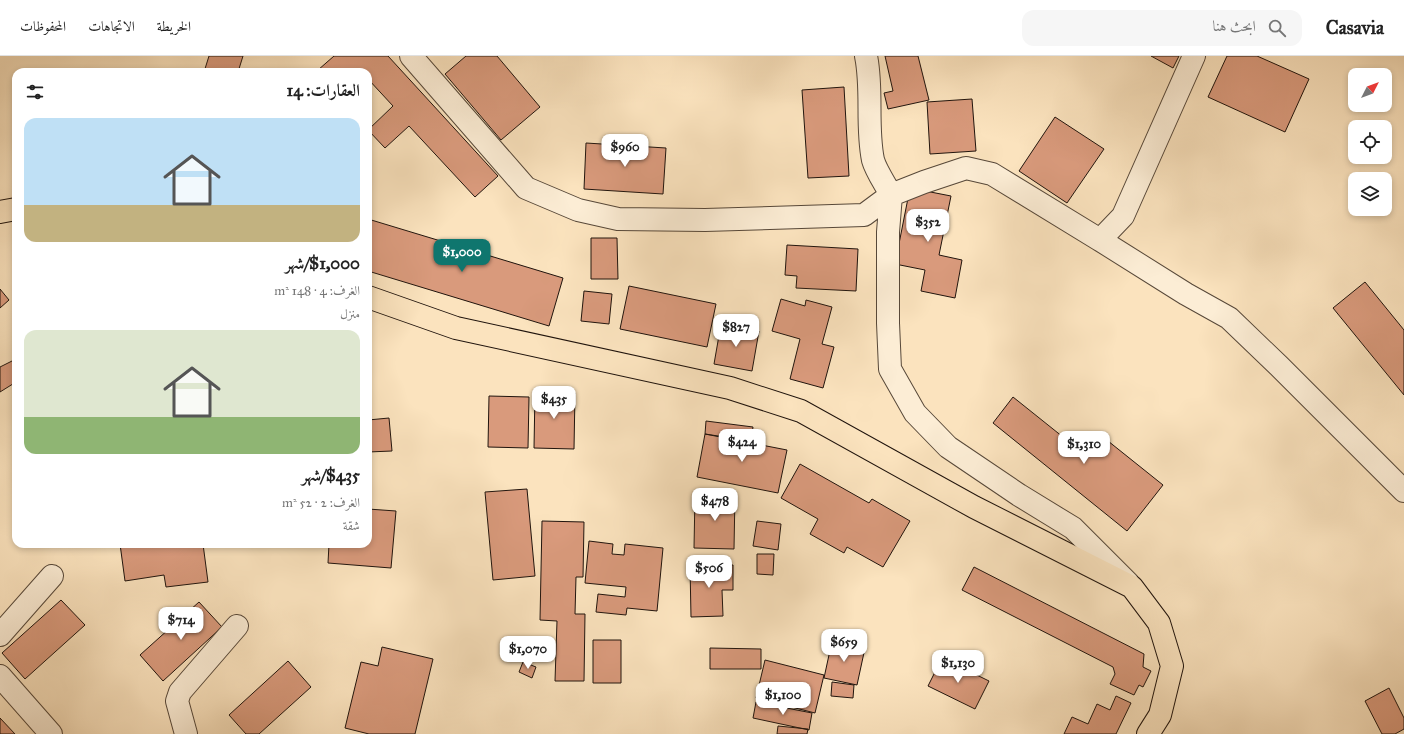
<!DOCTYPE html>
<html lang="ar">
<head>
<meta charset="utf-8">
<style>
	:root { --surface:#fff; --page:#f6f6f6; --text:#222; --muted:#767676; --line:#e0e0e0; --accent:#0f766e }
	body { margin:0; font-family:"IM FELL Great Primer",Amiri,serif; background:var(--page); color:var(--text); direction:rtl; height:100vh; display:flex; flex-direction:column; font-size:15px; white-space:nowrap }
	* { box-sizing:border-box; margin:0 }
	p { font-size:13px; color:var(--muted) }
	.icon { flex:none; width:22px; height:22px; fill:none; stroke:currentColor; stroke-width:2; stroke-linecap:round; stroke-linejoin:round }
	.map { position:relative; flex:1; overflow:hidden; direction:ltr }
	.sheet { position:absolute; left:12px; top:12px; width:360px; height:480px; display:flex; flex-direction:column; background:var(--surface); border-radius:12px; box-shadow:0 2px 6px #0003; direction:rtl }
	.sheet>* { flex:none }
	.needle { width:26px; rotate:48deg }
	.fabs { position:absolute; left:1348px; top:12px; display:grid; gap:8px }
	.fabs a { display:grid; place-items:center; width:44px; height:44px; border-radius:8px; background:var(--surface); box-shadow:0 2px 6px #0003; font-size:20px }
	.price { position:absolute; translate:-50% -34px; padding:0 9px; border-radius:8px; background:#fff; color:#222; font-size:13px; line-height:26px; filter:drop-shadow(0 1px 2px #0008) }
	.price::after { content:''; position:absolute; left:50%; top:24px; width:12px; height:9px; margin-left:-6px; background:inherit; clip-path:polygon(0 0,100% 0,50% 100%) }
	.price.selected { background:var(--accent); color:#fff }
	ul { padding:0; list-style:none }
	li { display:grid; align-content:center; gap:8px; height:212px; padding:0 12px }
	li span { display:grid; place-items:center; height:124px; border-radius:12px; color:#555 }
	li>.icon { margin-inline-start:auto }
	span .icon { width:72px; height:72px; fill:#fffc; stroke-width:1 }
	li b { font-size:17px }
	h2 { display:flex; justify-content:space-between; align-items:center; height:48px; padding:0 12px; font-size:17px }
	header { display:flex; align-items:center; gap:24px; box-sizing:border-box; height:56px; padding:0 20px; background:var(--surface); border-bottom:1px solid var(--line) }
	header strong { font-size:19px }
	nav { display:flex; gap:22px; margin-inline-start:auto; font-size:14px }
	.search { width:280px; height:36px; background:var(--page); display:flex; align-items:center; gap:10px; box-sizing:border-box; padding:0 14px; border-radius:12px; color:var(--muted); font-size:15px }
	.map>svg:first-child { display:block }
</style>
</head>
<body>
<header>
<strong>Casavia</strong>
<div class="search"><svg class="icon" aria-label="search" viewBox="0 0 24 24"><circle cx="10" cy="10" r="6"/><path d="M15 15l6 6"/></svg>ابحث هنا</div>
<nav><a>الخريطة</a><a>الاتجاهات</a><a>المحفوظات</a></nav>
</header>
<div class="map">
<svg width="1404" height="678" viewBox="0 0 1404 678">
	<rect width="100%" height="100%" fill="#fbe3be"/>
	<filter id="stains"><feTurbulence type="fractalNoise" baseFrequency=".005" numOctaves="4"/><feColorMatrix values="0 0 0 0 .2 0 0 0 0 .09 0 0 0 0 .02 0 0 0 .5 -.17"/></filter>
	<radialGradient id="worn" r=".72"><stop offset=".6" stop-color="#630" stop-opacity="0"/><stop offset="1" stop-color="#630" stop-opacity=".3"/></radialGradient>
	<path fill="#d99a7c" stroke="#20140d" d="M209 0H243L238 16H204Z
		M334 0H388L498 120 475 141 409 70 385 92 368 74 393 50 368 23V16H362L358 12 354 16H320L318 14Z
		M466 0H497L540 51 501 84 445 18Z
		M885 0H918L929 44 888 53 884 37 893 35Z
		M1151 0H1179L1173 12Z
		M1227 0H1257L1309 23 1285 76 1208 41Z
		M844 31 849 120 808 122 802 34Z
		M972 43 976 95 930 98 927 46Z
		M1055 61 1104 93 1067 147 1019 115Z
		M586 87 666 92 663 138 584 133Z
		M910 132 951 140 939 199 962 204 955 242 921 235 925 214 895 208Z
		M368 163 563 222 549 270 368 215Z
		M591 182H617L618 223H591Z
		M787 189 858 193 856 235 796 232 797 220 785 219Z
		M1365 226 1404 274V339L1333 252Z
		M629 230 716 248 707 291 620 273Z
		M0 233 9 244 0 252Z
		M584 235 612 238 609 268 581 265Z
		M781 243 805 250 806 244 832 251 822 288 834 291 823 332 790 323 800 283 772 275Z
		M721 268 759 275 752 315 714 308Z
		M16 303V326L0 336V311Z
		M535 336 575 337 574 393 534 392Z
		M489 340 529 341 528 392 488 391Z
		M1013 341 1083 397 1098 377 1163 429 1127 475 993 367Z
		M389 362 392 395 368 396V364Z
		M706 365 753 371 751 385 705 378Z
		M705 378 787 394 778 437 697 421Z
		M800 408 869 447 872 443 910 465 883 511 847 491 844 497 810 478 818 463 781 442Z
		M527 433 535 520 493 524 485 436Z
		M695 439H735L734 493 694 492Z
		M368 453 396 455 391 512 328 507 329 488H368Z
		M542 465 584 466 583 521H576L575 558H585L584 625H555L557 565 540 564Z
		M757 465 781 468 778 494 753 490Z
		M589 485 613 488 612 498 624 499 625 488 663 492 657 555 627 552 626 559 596 556 598 538 625 541 626 531 585 527Z
		M120 488H203L208 526 166 531 164 519 125 525Z
		M757 498H774L773 519 757 518Z
		M733 509V534H722L723 560 691 561 690 510Z
		M974 511 1144 598 1143 611 1151 615 1143 631 1139 629 1134 639 1110 628 1115 618 1113 611 962 534Z
		M61 544 85 569 25 623 2 597Z
		M199 546 222 571 163 625 140 599Z
		M593 584H621V627H593Z
		M832 585 865 592 857 629 824 622Z
		M382 591 433 603 415 678H369L345 672 361 606 378 610Z
		M710 592 761 593V613H710Z
		M942 602 989 625 975 653 928 630Z
		M765 604 824 619 815 657 756 642Z
		M288 605 311 631 259 678H246L229 659Z
		M523 606 536 611 532 622 519 616Z
		M832 626 854 629 853 642 831 640Z
		M1389 632 1404 662V673L1395 678H1382L1365 645Z
		M1116 640 1131 647 1116 678H1064L1072 661 1088 668 1097 648 1110 654Z
		M756 646 812 657 809 674 753 662Z
		M0 662 15 678H0Z
		M778 670 808 673 807 678H777Z"/>
	<g fill="none" stroke-linecap="round" stroke-linejoin="round">
		<g stroke="#574839" stroke-width="24">
			<path id="minor" d="M411 0 526 132 578 154 618 163 705 164 864 159 891 139C886 129 876 115 873 104 866 70 873 34 866 0
				M1100 184 1186 238 1229 262 1279 310 1404 435
				M1128 527 1073 472 1019 439 948 391 915 357 890 313 888 267V176L891 139 924 126 966 112 992 118 1100 184 1123 160 1194 0
				M0 579 52 520
				M0 620 51 678
				M186 678 177 645 180 636 237 570"/>
		</g>
		<g stroke="#20140d" stroke-width="24">
			<path id="major" d="M0 156 16 153
				M368 241 456 272 730 332 801 355 974 451 1132 531 1159 567 1172 610 1160 659 1148 678"/>
		</g>
		<use href="#minor" stroke="#fcedd5" stroke-width="22"/>
		<use href="#major" stroke="#fbe3be" stroke-width="22"/>
	</g>
	<rect width="100%" height="100%" filter="url(#stains)"/>
	<rect width="100%" height="100%" fill="url(#worn)"/>
</svg>
<div class="fabs">
<a><svg class="needle" viewBox="-14 -14 28 28"><path d="M0-13l5 13h-10z" fill="#e53935"/><path d="M0 13l5-13h-10z" fill="#767676"/></svg></a>
<a><svg class="icon" aria-label="locate" viewBox="0 0 24 24"><circle cx="12" cy="12" r="6"/><path d="M12 2v4M12 18v4M2 12h4M18 12h4"/></svg></a>
<a><svg class="icon" aria-label="layers" viewBox="0 0 24 24"><path d="M12 4l9 5-9 5-9-5zM3 14l9 5 9-5"/></svg></a>
</div>
<b class="price" style="left:625px;top:112px">$960</b>
<b class="price" style="left:928px;top:187px">$352</b>
<b class="price selected" style="left:462px;top:217px">$1,000</b>
<b class="price" style="left:736px;top:292px">$827</b>
<b class="price" style="left:554px;top:364px">$435</b>
<b class="price" style="left:742px;top:407px">$424</b>
<b class="price" style="left:1084px;top:409px">$1,310</b>
<b class="price" style="left:715px;top:466px">$478</b>
<b class="price" style="left:709px;top:533px">$506</b>
<b class="price" style="left:181px;top:585px">$714</b>
<b class="price" style="left:844px;top:607px">$659</b>
<b class="price" style="left:528px;top:614px">$1,070</b>
<b class="price" style="left:958px;top:628px">$1,130</b>
<b class="price" style="left:783px;top:660px">$1,100</b>
<section class="sheet">
<h2>العقارات: 14<svg class="icon" aria-label="filters" viewBox="0 0 24 24"><path d="M4 7h16M4 17h16"/><circle cx="9" cy="7" r="2"/><circle cx="15" cy="17" r="2"/></svg></h2>
<ul>
<li><span style="background:linear-gradient(#bfe0f5 70%,#c2b280 0)"><svg class="icon" aria-label="home" viewBox="0 0 24 24"><path d="M3 11l9-7 9 7M6 9v11h12V9"/></svg></span><div><b>$1,000/شهر</b><p>الغرف: 4 · 148 m²</p><p>منزل</p></div></li>
<li><span style="background:linear-gradient(#dfe7d0 70%,#8fb573 0)"><svg class="icon" aria-label="home" viewBox="0 0 24 24"><path d="M3 11l9-7 9 7M6 9v11h12V9"/></svg></span><div><b>$435/شهر</b><p>الغرف: 2 · 52 m²</p><p>شقة</p></div></li>
</ul>
</section>
</div>
</body>
</html>
